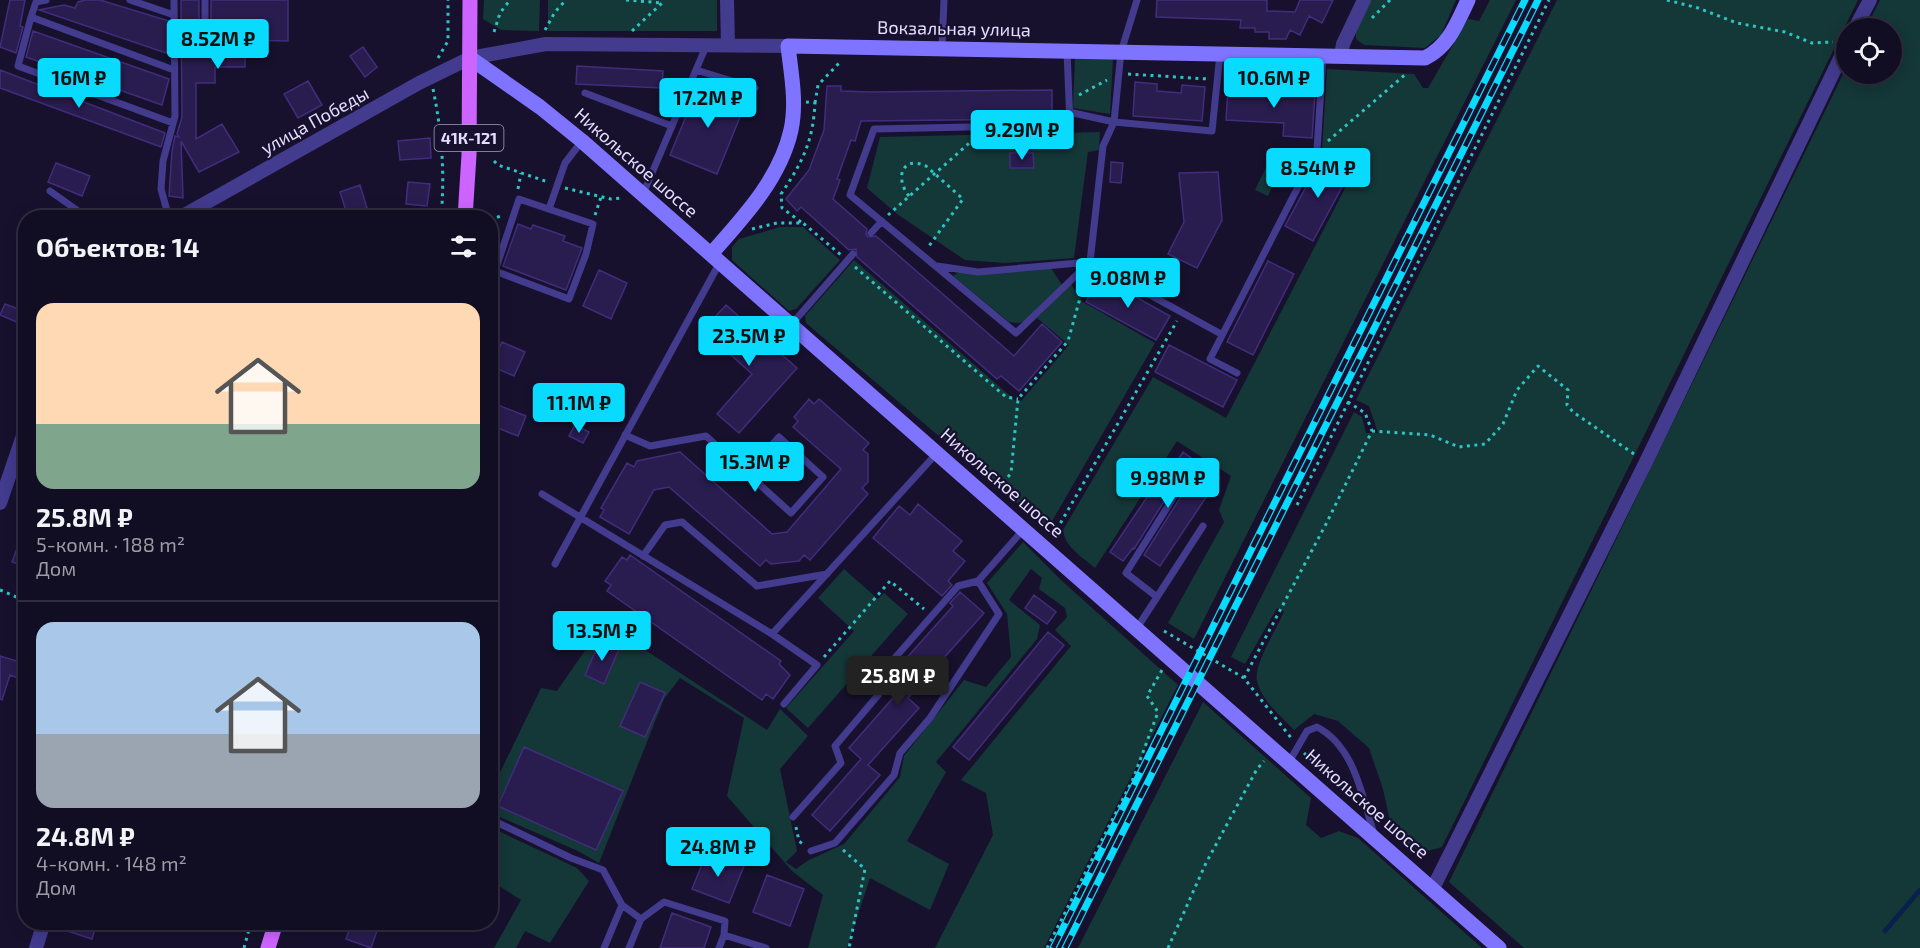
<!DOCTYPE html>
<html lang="ru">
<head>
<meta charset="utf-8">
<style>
	:root { --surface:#110d22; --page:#1e1b2f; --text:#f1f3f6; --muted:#9c9ca5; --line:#302d40; --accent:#09daff }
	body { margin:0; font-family:"Exo 2",sans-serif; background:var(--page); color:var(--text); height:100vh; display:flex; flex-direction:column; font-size:22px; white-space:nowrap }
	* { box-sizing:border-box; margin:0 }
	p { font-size:20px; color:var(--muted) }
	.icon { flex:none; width:33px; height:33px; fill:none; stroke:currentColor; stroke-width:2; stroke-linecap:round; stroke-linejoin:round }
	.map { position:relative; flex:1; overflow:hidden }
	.drawer { position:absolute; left:18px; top:210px; width:480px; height:720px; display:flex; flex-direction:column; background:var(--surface); border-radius:24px; box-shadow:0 3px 15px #0003,0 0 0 2px var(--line) }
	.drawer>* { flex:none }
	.fabs { position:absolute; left:1836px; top:18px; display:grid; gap:12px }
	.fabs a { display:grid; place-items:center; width:66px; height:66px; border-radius:50%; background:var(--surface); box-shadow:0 3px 15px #0003,0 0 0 2px var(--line); font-size:30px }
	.price { position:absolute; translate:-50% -51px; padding:0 14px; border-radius:6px; background:var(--accent); color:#111; font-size:20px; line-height:39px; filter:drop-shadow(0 2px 3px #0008) }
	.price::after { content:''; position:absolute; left:50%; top:36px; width:18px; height:14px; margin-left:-9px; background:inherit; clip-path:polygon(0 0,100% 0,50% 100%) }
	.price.current { background:#222; color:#fff }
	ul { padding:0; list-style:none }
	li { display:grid; align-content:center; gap:12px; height:318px; padding:0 18px }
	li+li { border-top:2px solid var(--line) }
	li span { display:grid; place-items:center; height:186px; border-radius:18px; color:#555 }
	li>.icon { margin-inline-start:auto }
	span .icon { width:108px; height:108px; fill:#fffc; stroke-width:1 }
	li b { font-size:26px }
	h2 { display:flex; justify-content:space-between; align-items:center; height:72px; padding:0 18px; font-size:26px }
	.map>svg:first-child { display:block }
</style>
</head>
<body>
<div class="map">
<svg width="1920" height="948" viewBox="0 0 1920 948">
	<rect width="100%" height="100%" fill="#17112e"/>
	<path fill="#143738" d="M484 0H540L539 31 501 30 483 19Z
		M548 0H717V31H548Z
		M1371 0H1456L1441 35 1425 48 1364 45 1356 39V31Z
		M1490 0H1516L1194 639 1168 623 1224 522 1219 510 1231 476 1177 441 1095 568C1082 557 1065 547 1063 530L1153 377 1226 418 1354 171 1322 152 1327 69 1414 74 1423 88H1428L1468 19 1479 21Z
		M1557 0H1858L1442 847 1421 853 1392 831 1383 789 1369 748 1338 721 1314 714 1294 730C1281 716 1261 700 1257 681 1253 664 1278 628 1284 611L1277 608 1245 664 1231 657 1354 412 1362 417 1366 433H1378L1369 406 1356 400Z
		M1880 0H1920V948H1524L1449 882 1846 68V74H1892V28H1866Z
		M1075 57 1113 59 1110 114 1073 108Z
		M1100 132 1099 150 1088 152 1074 258 1005 263 965 260 897 214 867 188 880 137Z
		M1268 163 1281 169 1268 196 1255 190Z
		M780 227H803L840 260 796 309 789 311 732 260V247L739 239Z
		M854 260 1016 401H1021L1069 345 1037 318 1071 284 1083 302 1155 343 1051 523 1042 524 806 323 805 316Z
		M1051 268 1062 285 1026 321 1019 323 1009 322 953 276 959 272 977 275Z
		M1023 542 1061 580 1178 685 1044 948H935L993 835 986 793 961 780 1071 646 1055 630 1067 617 1065 608 1039 589 1042 578 1031 569 1009 600 1040 625 1037 639 936 762 946 772 907 841 949 864 930 910 870 878 847 948H808L823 895 792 871 727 796 744 718 680 678 664 699 599 863 578 851 491 813 490 793 541 688 557 691 604 623 767 730 780 709 808 736 780 769 797 851 786 862 796 869 809 860 844 844 900 777 904 756 964 680 986 687 1011 657 1007 614 987 583Z
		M844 569 878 599 884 593 908 614 808 728 786 708 854 631 818 598Z
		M1203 702 1311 798 1306 825 1321 838 1339 831 1358 838 1482 948H1078Z
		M490 827 577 868 589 881 550 943 525 931 516 948H494L521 900 491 881Z"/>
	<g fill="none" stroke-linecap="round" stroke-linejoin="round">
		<path stroke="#091f4e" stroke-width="4.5" d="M1885 931 1920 890"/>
	</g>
	<path fill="#291c4f" stroke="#412d7c" stroke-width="1.5" d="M10 0H25L20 26 23 27 16 53 0 47Z
		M85 0H100L169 21V54L39 10 64 5 75 8 78 2Z
		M181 0H199V51L204 57 211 51V0H288V41L245 40V67H215V83H196V139L222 124 239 152 199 172 181 141 183 198 169 196 172 151 175 136 179 137 177 134 182 117Z
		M1157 0H1267V11L1295 12 1300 0H1333L1322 23 1309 16 1300 35 1290 30 1286 39H1269V32H1255V28H1240L1241 20 1156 17Z
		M33 31 169 79 162 105 26 57Z
		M363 47 377 67 365 77 350 56Z
		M577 66 663 71 662 88 576 84Z
		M0 70 165 133 161 147 0 88Z
		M308 81 322 105 298 118 284 94Z
		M1135 82 1157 84V91L1181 93 1182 85 1205 87 1202 121 1133 116Z
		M700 83 746 102 717 174 670 155Z
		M827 86H841V91L870 92 1052 90V119L861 121 855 141 851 140 837 179 840 180 833 199 867 229 866 234 868 237 876 236 1014 356 1042 324 1062 342 1019 391 1001 376 997 379 857 257 856 249 849 250 801 207 797 211 786 199 809 170 824 130Z
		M1228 88 1315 93 1312 138 1283 136 1284 123 1226 120Z
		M430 138 431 158 400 160 398 141Z
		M1010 153H1033L1034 168H1010Z
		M1322 157 1350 172 1313 241 1285 226Z
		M1111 162 1123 163 1121 183 1110 182Z
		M56 163 90 176 82 196 48 182Z
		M1218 172 1222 220 1197 268 1168 254 1184 222 1179 173Z
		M408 182 430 184 427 206 406 204Z
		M360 185 367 208 347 214 340 192Z
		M518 224 531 229 533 225 565 236 563 241 582 248 566 290 503 266Z
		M1268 261 1294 274 1253 355 1227 342Z
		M599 270 627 283 611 319 583 306Z
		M1100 277 1170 316 1156 340 1086 302Z
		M5 304 24 311 19 323 0 315Z
		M726 305 797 368 739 433 717 414 752 374 703 330Z
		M502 342 525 352 514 376 491 366Z
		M1169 345 1237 380 1223 407 1155 372Z
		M809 399 814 404 819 399 869 443 863 450 868 454V482L862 488 868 494 810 560 804 555 799 561 771 564 766 560 760 566 669 487 654 490 629 534 600 517 604 510 601 508 627 463 634 467 637 461 680 452 772 534 787 532 841 469 793 427 798 421 794 417Z
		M490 402 526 416 518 436 490 425Z
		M575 425 589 432 583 443 569 436Z
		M1183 452 1219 478 1160 566 1144 555 1185 490V485L1181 481 1175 484 1134 549 1133 548 1123 561 1110 552 1168 466 1172 469Z
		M918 504 962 541 953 551 965 561 948 581 952 585 942 596 873 538 899 506 910 515Z
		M24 530H26V566L12 562Z
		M630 555 781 661 779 664 790 675 773 699 766 694 762 700 607 591 611 585 605 581 622 557 627 560Z
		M960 592 984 613 908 698 919 708 868 765 880 775 830 831 812 815 861 759 849 748 899 691 887 680 953 606 950 603Z
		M1034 595 1056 612 1047 624 1025 608Z
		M1048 632 1064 645 969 760 953 747Z
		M600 641 619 649 604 684 585 675Z
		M0 656 26 664V681L10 675 2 700 0 699Z
		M640 682 665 693 645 737 620 726Z
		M524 747 623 791 596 850 498 806Z
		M707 852 744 866 729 903 692 889Z
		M767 875 804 889 790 926 753 912Z
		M672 913 711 927 704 948H660Z
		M53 922H97L92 939 52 926Z
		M352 922H363L378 928 371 948 346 939Z"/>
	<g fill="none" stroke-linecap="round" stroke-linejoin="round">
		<path stroke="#2dc4c2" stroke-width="3" stroke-dasharray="3 4.5" stroke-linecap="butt" d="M626 0 662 3
			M1667 0 1698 8 1737 23 1785 32 1812 43 1833 42
			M1372 18 1390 0
			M545 30 555 12 566 0
			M632 31 662 3
			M494 32 500 13 510 0
			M438 58 448 41V0
			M1128 74 1208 79
			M1226 80 1313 85
			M433 89C442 132 445 174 441 218
			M1079 95 1107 80
			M815 103 818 85 841 61
			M1328 141 1407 73
			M494 161 498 165 548 182
			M565 188 611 199 623 198
			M518 189 521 173
			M909 196C895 179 901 155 926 166L963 199 929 246
			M595 215 601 197
			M888 215 975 138
			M490 220 503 215
			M801 222 782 208 781 194C802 163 813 142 815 103L806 102
			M752 229 777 223H803L841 255
			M855 267 1006 397 1018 399
			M1372 431 1430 435 1459 447 1485 444 1503 424 1517 390 1538 366 1568 390 1567 405 1573 412 1634 454
			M999 489 1011 473 1018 399 1068 341 1084 284
			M1297 505 1549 0
			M1053 536 1177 321
			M0 590 26 601
			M1164 631 1244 678 1292 739
			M824 657 890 581 924 609
			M1244 678 1326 524 1372 431 1365 413 1348 402
			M1304 753 1330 777
			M796 827 799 841 804 845
			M843 850 865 869 849 948
			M244 948 251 922
			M1047 948 1133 779 1158 712 1147 696 1162 670
			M1168 948 1206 863 1257 769 1264 761"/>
		<path stroke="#423b8e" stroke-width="7" d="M130 0 174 15
			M205 0V51
			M31 17 36 2 46 0
			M942 48 944 0
			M1067 51 1070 125 874 129 850 195 1016 333 1090 262 1103 146 1114 122 1121 52 1137 0
			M696 70 755 88
			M585 93 672 126
			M1069 112 1114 122 1212 131 1220 54
			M173 123 18 66 31 17 174 70
			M50 191 88 218
			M643 194 707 44
			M519 199 593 224 586 254 569 299 495 271Z
			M549 209 565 163 582 141
			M169 218 161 189 163 161 175 116 174 0
			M871 233 882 221
			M937 266 978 272 1090 262 1221 334
			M791 325 853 254
			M1237 373 1210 359 1317 150 1323 56
			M625 435 650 446 706 436 791 513 823 477 779 437 747 473
			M542 494 772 634 817 665 784 704
			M643 556 665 525 682 522 757 586 827 574
			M555 564 720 262
			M1157 597 1126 573 1180 487
			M1137 628 1203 526
			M772 634 937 453
			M1289 762 1307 731 1317 727C1355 747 1362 796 1374 834
			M793 817 841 763 835 746 879 694 872 684 958 586 978 581 1024 529
			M490 819 571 858 603 870 622 905 641 919
			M811 851 835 843 894 775 900 753 930 718 999 614 978 581
			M724 935 766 948
			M604 948 622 905
			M629 948 641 919 664 902 725 921 724 935 719 948"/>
		<path stroke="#423b8e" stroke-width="14" d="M727 0 728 45
			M1855 28 1870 0
			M1341 56 1343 44 1364 0
			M179 218 419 83 470 58 546 44 788 46
			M0 503 26 427
			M1433 888 1646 462 1846 46
			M36 948 44 922"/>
		<path stroke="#7f74ff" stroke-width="15" d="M470 58 540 107 582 141 1499 948
			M711 254C743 218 780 179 791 130 797 102 791 73 788 46L1425 58C1449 46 1457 23 1468 0"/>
		<path stroke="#cd64ff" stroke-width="15" d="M465 218 469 155 470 0
			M268 948 276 922"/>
		<g stroke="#09daff" stroke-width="7">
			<path id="rail" d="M1053 948 1525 0
				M1065 948 1538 0"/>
		</g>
		<use href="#rail" stroke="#17112e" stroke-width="4.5" stroke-dasharray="14" stroke-linecap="butt"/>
	</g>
	<g text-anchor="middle" stroke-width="4.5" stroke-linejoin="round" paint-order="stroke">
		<rect fill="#17112e" stroke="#a6a0c0" stroke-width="1.5" x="434.5" y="125" width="69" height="26" rx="4.5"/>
		<g font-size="16" font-weight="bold" fill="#e3ddff">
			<text x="469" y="144">41К-121</text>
		</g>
		<g font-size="18" fill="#e3ddff" stroke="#17112e">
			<text transform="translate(954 29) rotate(1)" y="6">Вокзальная улица</text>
			<text transform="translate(315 121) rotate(-29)" y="6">улица Победы</text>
			<text transform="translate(636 163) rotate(41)" y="6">Никольское шоссе</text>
			<text transform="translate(1002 483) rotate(41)" y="6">Никольское шоссе</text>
			<text transform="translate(1367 804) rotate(41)" y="6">Никольское шоссе</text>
		</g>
	</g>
</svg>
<div class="fabs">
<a><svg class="icon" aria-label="locate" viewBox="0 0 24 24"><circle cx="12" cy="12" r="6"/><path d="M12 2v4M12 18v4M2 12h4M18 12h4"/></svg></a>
</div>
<b class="price" style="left:218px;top:70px">8.52M ₽</b>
<b class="price" style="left:79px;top:109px">16M ₽</b>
<b class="price" style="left:1274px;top:109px">10.6M ₽</b>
<b class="price" style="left:708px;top:129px">17.2M ₽</b>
<b class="price" style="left:1022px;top:161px">9.29M ₽</b>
<b class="price" style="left:1318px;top:199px">8.54M ₽</b>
<b class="price" style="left:1128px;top:309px">9.08M ₽</b>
<b class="price" style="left:749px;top:367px">23.5M ₽</b>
<b class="price" style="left:579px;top:434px">11.1M ₽</b>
<b class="price" style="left:755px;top:493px">15.3M ₽</b>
<b class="price" style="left:1168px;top:509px">9.98M ₽</b>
<b class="price" style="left:602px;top:662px">13.5M ₽</b>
<b class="price current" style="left:898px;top:707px">25.8M ₽</b>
<b class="price" style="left:718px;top:878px">24.8M ₽</b>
<section class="drawer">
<h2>Объектов: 14<svg class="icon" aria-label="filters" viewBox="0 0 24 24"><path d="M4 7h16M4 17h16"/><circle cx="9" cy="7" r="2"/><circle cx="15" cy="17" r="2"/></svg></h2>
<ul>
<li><span style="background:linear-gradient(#ffd9b3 65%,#7fa58c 0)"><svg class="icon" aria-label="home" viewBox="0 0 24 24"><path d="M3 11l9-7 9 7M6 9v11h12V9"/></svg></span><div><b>25.8M ₽</b><p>5-комн. · 188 m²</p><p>Дом</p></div></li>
<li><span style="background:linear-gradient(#a9c7e8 60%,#9aa5b1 0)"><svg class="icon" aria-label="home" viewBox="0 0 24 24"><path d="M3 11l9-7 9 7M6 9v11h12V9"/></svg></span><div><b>24.8M ₽</b><p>4-комн. · 148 m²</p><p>Дом</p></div></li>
</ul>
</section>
</div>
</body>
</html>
